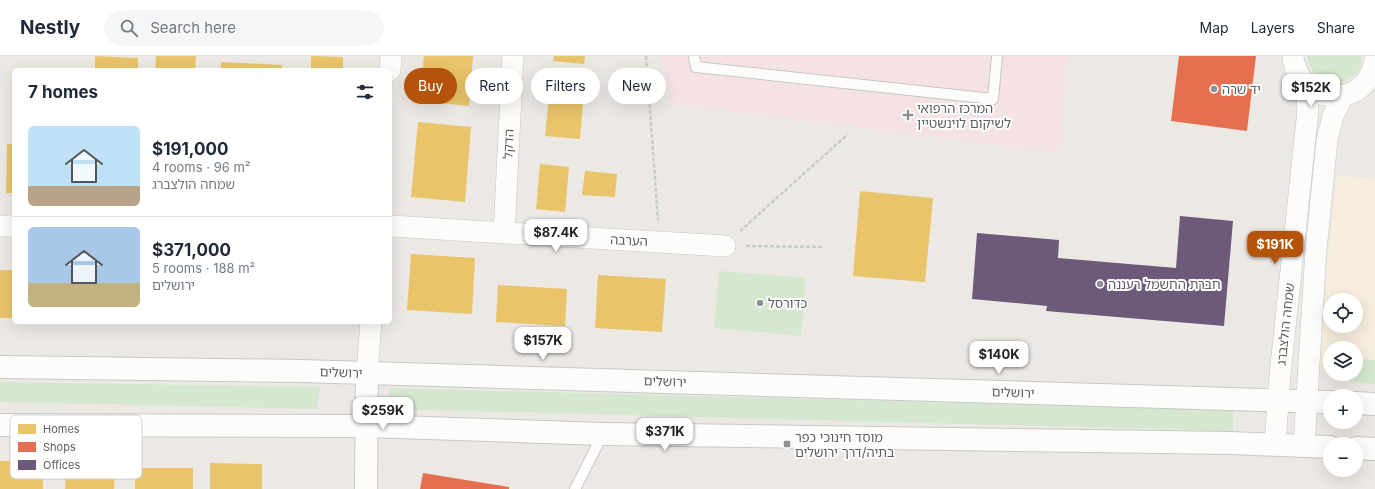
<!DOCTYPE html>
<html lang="en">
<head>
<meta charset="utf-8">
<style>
	:root { --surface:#fff; --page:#f6f6f7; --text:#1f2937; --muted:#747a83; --line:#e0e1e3; --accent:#b45309 }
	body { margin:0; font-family:Inter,"Noto Sans Hebrew",sans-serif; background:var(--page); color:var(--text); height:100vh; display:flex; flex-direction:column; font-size:15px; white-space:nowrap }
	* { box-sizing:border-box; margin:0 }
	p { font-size:13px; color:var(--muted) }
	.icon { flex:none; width:22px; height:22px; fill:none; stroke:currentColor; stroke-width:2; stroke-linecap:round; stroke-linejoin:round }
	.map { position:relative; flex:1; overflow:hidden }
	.side { position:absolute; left:12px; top:12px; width:380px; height:256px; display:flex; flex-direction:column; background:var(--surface); border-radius:6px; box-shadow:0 4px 16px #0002 }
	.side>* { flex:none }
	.guide { position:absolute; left:404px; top:12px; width:380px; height:36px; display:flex; gap:8px }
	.fabs { position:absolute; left:1323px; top:237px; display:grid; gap:8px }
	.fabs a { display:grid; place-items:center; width:40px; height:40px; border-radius:50%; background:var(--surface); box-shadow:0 4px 16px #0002; font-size:20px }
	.price { position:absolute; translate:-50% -34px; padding:0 9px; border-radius:8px; background:#fff; color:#222; font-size:13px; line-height:26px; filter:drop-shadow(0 1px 2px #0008) }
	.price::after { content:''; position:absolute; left:50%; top:24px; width:12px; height:9px; margin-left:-6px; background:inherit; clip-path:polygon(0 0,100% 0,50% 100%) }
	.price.current { background:var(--accent); color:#fff }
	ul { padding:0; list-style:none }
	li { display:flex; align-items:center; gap:12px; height:100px; padding:0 16px }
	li+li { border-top:1px solid var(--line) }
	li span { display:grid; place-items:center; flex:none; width:112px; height:80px; border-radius:6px; color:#555 }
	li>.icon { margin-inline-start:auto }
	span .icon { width:48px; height:48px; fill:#fffc; stroke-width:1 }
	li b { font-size:17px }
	h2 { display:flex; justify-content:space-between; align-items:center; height:48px; padding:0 16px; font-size:17px }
	.chip { padding:0 14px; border-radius:18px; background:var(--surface); box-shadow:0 4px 16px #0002; font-size:14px; line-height:36px }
	.chip.current { background:var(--accent); color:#fff }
	header { display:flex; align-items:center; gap:24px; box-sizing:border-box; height:56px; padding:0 20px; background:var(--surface); border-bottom:1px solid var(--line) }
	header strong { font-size:19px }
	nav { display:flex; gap:22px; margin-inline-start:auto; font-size:14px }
	.search { width:280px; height:36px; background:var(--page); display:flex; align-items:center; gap:10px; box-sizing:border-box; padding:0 14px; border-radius:22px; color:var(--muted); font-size:15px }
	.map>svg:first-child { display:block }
</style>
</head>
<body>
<header>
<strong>Nestly</strong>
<div class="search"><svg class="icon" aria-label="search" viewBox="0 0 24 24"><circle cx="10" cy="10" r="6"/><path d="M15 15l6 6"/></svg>Search here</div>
<nav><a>Map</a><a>Layers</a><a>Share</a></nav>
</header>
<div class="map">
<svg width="1375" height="433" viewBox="0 0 1375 433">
	<rect width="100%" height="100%" fill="#ece9e5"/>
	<path fill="#f6eddd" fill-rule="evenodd" d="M1337 120 1375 123V328L1333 324 1328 321 1320 312 1318 307 1317 301ZM1330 244H1356V270H1330ZM1330 292H1356V318H1330Z"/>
	<path fill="#f5e2e2" d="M661 0H1069L1060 97 671 48Z"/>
	<path fill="#d5e8cf" d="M1307 0H1362C1362 35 1312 36 1307 0Z
		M719 215 806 222 801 280 714 272Z
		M1356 303 1375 304V328C1362 327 1347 327 1337 318H1356Z
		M0 326 320 331 317 353 0 346Z
		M389 332 1233 354V375L388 353Z"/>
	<path fill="#e9c46a" d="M95 0 138 2V14H95Z
		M156 0H196L195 14H155Z
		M311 0 343 1V14H311Z
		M424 0H473L469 50 420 45Z
		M554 0H585L584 8 553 5Z
		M221 6 282 9V14H221Z
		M551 19 585 22 580 83 545 80Z
		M418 66 471 71 465 146 411 141Z
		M7 88H14V137H6Z
		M540 108 569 111 565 156 536 153Z
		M585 115 617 118 615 141 582 139Z
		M860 135 933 142 925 226 853 220Z
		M411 198 475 202 472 258 407 254Z
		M0 214H14V262H0Z
		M598 219 666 223 662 276 595 272Z
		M498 229 567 233 565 270 496 266Z
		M101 266H134V268L101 267Z
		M42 404 43 433H0V405Z
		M210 407 262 408V433H210Z
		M66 411 115 412 114 433H65Z
		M135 412H193V433H135Z"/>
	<path fill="#e76f51" d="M1179 0H1256L1247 75 1171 65Z
		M423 417 509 431V433H420Z"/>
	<path fill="#6d597a" d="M1180 160 1233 165 1224 270 1046 255 1047 250 972 243 977 177 1059 184 1058 202 1176 212Z"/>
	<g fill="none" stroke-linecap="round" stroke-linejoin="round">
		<g stroke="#c7c7c6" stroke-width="12">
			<path id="lane" d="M694 0 696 11 993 43 997 0
				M575 433 603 378"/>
		</g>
		<g stroke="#c7c7c6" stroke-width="22">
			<path id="street" d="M1293 0C1293 4 1294 8 1296 12 1305 41 1343 50 1364 28 1370 21 1373 13 1375 5
				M390 14 391 0
				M0 170H14
				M390 170 725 190
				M504 177 513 0
				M367 316 371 266
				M1275 389 1280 319 1308 54 1306 29
				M1304 390 1316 194 1327 84 1333 60 1343 40"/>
		</g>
		<g stroke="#c8c8c8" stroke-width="24">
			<path id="secondary" d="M0 311 301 315 1330 346
				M1356 347 1375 348
				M0 369 366 370 603 378 1231 387 1330 391
				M1356 392 1375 393
				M366 433 367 316"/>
		</g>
		<path stroke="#c6cdc8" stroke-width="2.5" stroke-dasharray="4 2" stroke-linecap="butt" d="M646 0 658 164
			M740 175 848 78
			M746 190 822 191"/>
		<use href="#lane" stroke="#fcfcfb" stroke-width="10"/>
		<use href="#street" stroke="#fcfcfb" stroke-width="21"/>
		<use href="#secondary" stroke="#fcfcfb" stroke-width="22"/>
	</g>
	<g fill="#8e9092" stroke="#fff" stroke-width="1.5">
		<circle cx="1214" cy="33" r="4"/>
		<path d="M906 53h4v4h4v4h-4v4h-4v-4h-4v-4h4z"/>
		<circle cx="1100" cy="228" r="4"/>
		<circle cx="760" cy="247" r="4"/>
		<rect x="783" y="384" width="8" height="8" rx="2"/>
	</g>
	<g text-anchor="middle" stroke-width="4" stroke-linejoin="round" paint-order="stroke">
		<g font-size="13" fill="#5b6065" stroke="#fff" text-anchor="start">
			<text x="1222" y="38">יד שרה</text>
			<text x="917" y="57">המרכז הרפואי<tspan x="917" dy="15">לשיקום לוינשטיין</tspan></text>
			<text x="1108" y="233">חברת החשמל רעננה</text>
			<text x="768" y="252">כדורסל</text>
			<text x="795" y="386">מוסד חינוכי כפר<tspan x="795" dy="15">בתיה/דרך ירושלים</tspan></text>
		</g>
		<g font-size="13" fill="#5b6065" stroke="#fff">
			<text transform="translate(508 88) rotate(-87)" y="5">הדקל</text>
			<text transform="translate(629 184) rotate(3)" y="5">הערבה</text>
			<text transform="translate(1285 268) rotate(-84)" y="5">שמחה הולצברג</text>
			<text transform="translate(341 316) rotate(2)" y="5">ירושלים</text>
			<text transform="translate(665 325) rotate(2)" y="5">ירושלים</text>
			<text transform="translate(1013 336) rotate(2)" y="5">ירושלים</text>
		</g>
	</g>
	<rect x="10" y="359" width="132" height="64" rx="6" fill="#fff" stroke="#cecfd1" stroke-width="1"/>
	<rect x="18" y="368" width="18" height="10" fill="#e9c46a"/>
	<rect x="18" y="386" width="18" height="10" fill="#e76f51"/>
	<rect x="18" y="404" width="18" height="10" fill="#6d597a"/>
	<g font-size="11" fill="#5b6065">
		<text x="43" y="377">Homes</text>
		<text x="43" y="395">Shops</text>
		<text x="43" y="413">Offices</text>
	</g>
</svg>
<div class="fabs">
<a><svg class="icon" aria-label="locate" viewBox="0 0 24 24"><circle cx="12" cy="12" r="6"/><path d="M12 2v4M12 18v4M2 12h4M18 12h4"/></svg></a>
<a><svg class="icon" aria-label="layers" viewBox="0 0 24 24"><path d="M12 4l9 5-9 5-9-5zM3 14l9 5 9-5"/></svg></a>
<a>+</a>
<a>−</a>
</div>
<b class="price" style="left:1311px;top:52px">$152K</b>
<b class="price" style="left:556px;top:197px">$87.4K</b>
<b class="price current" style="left:1275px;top:209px">$191K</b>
<b class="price" style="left:543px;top:305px">$157K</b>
<b class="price" style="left:999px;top:319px">$140K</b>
<b class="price" style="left:383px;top:375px">$259K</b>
<b class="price" style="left:665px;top:396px">$371K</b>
<div class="guide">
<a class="chip current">Buy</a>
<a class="chip">Rent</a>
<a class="chip">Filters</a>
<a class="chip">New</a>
</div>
<section class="side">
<h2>7 homes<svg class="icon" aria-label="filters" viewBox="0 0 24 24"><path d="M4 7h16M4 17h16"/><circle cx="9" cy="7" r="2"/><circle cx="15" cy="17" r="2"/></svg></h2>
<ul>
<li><span style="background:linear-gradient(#bfe0f5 75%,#b9a48a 0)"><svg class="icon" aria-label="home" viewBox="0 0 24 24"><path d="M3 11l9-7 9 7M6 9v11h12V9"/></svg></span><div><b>$191,000</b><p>4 rooms · 96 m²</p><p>שמחה הולצברג</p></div></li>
<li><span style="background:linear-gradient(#a9c7e8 70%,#c2b280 0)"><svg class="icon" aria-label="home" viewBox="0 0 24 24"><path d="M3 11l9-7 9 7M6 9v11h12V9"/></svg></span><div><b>$371,000</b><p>5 rooms · 188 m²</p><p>ירושלים</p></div></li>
</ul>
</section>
</div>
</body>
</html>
